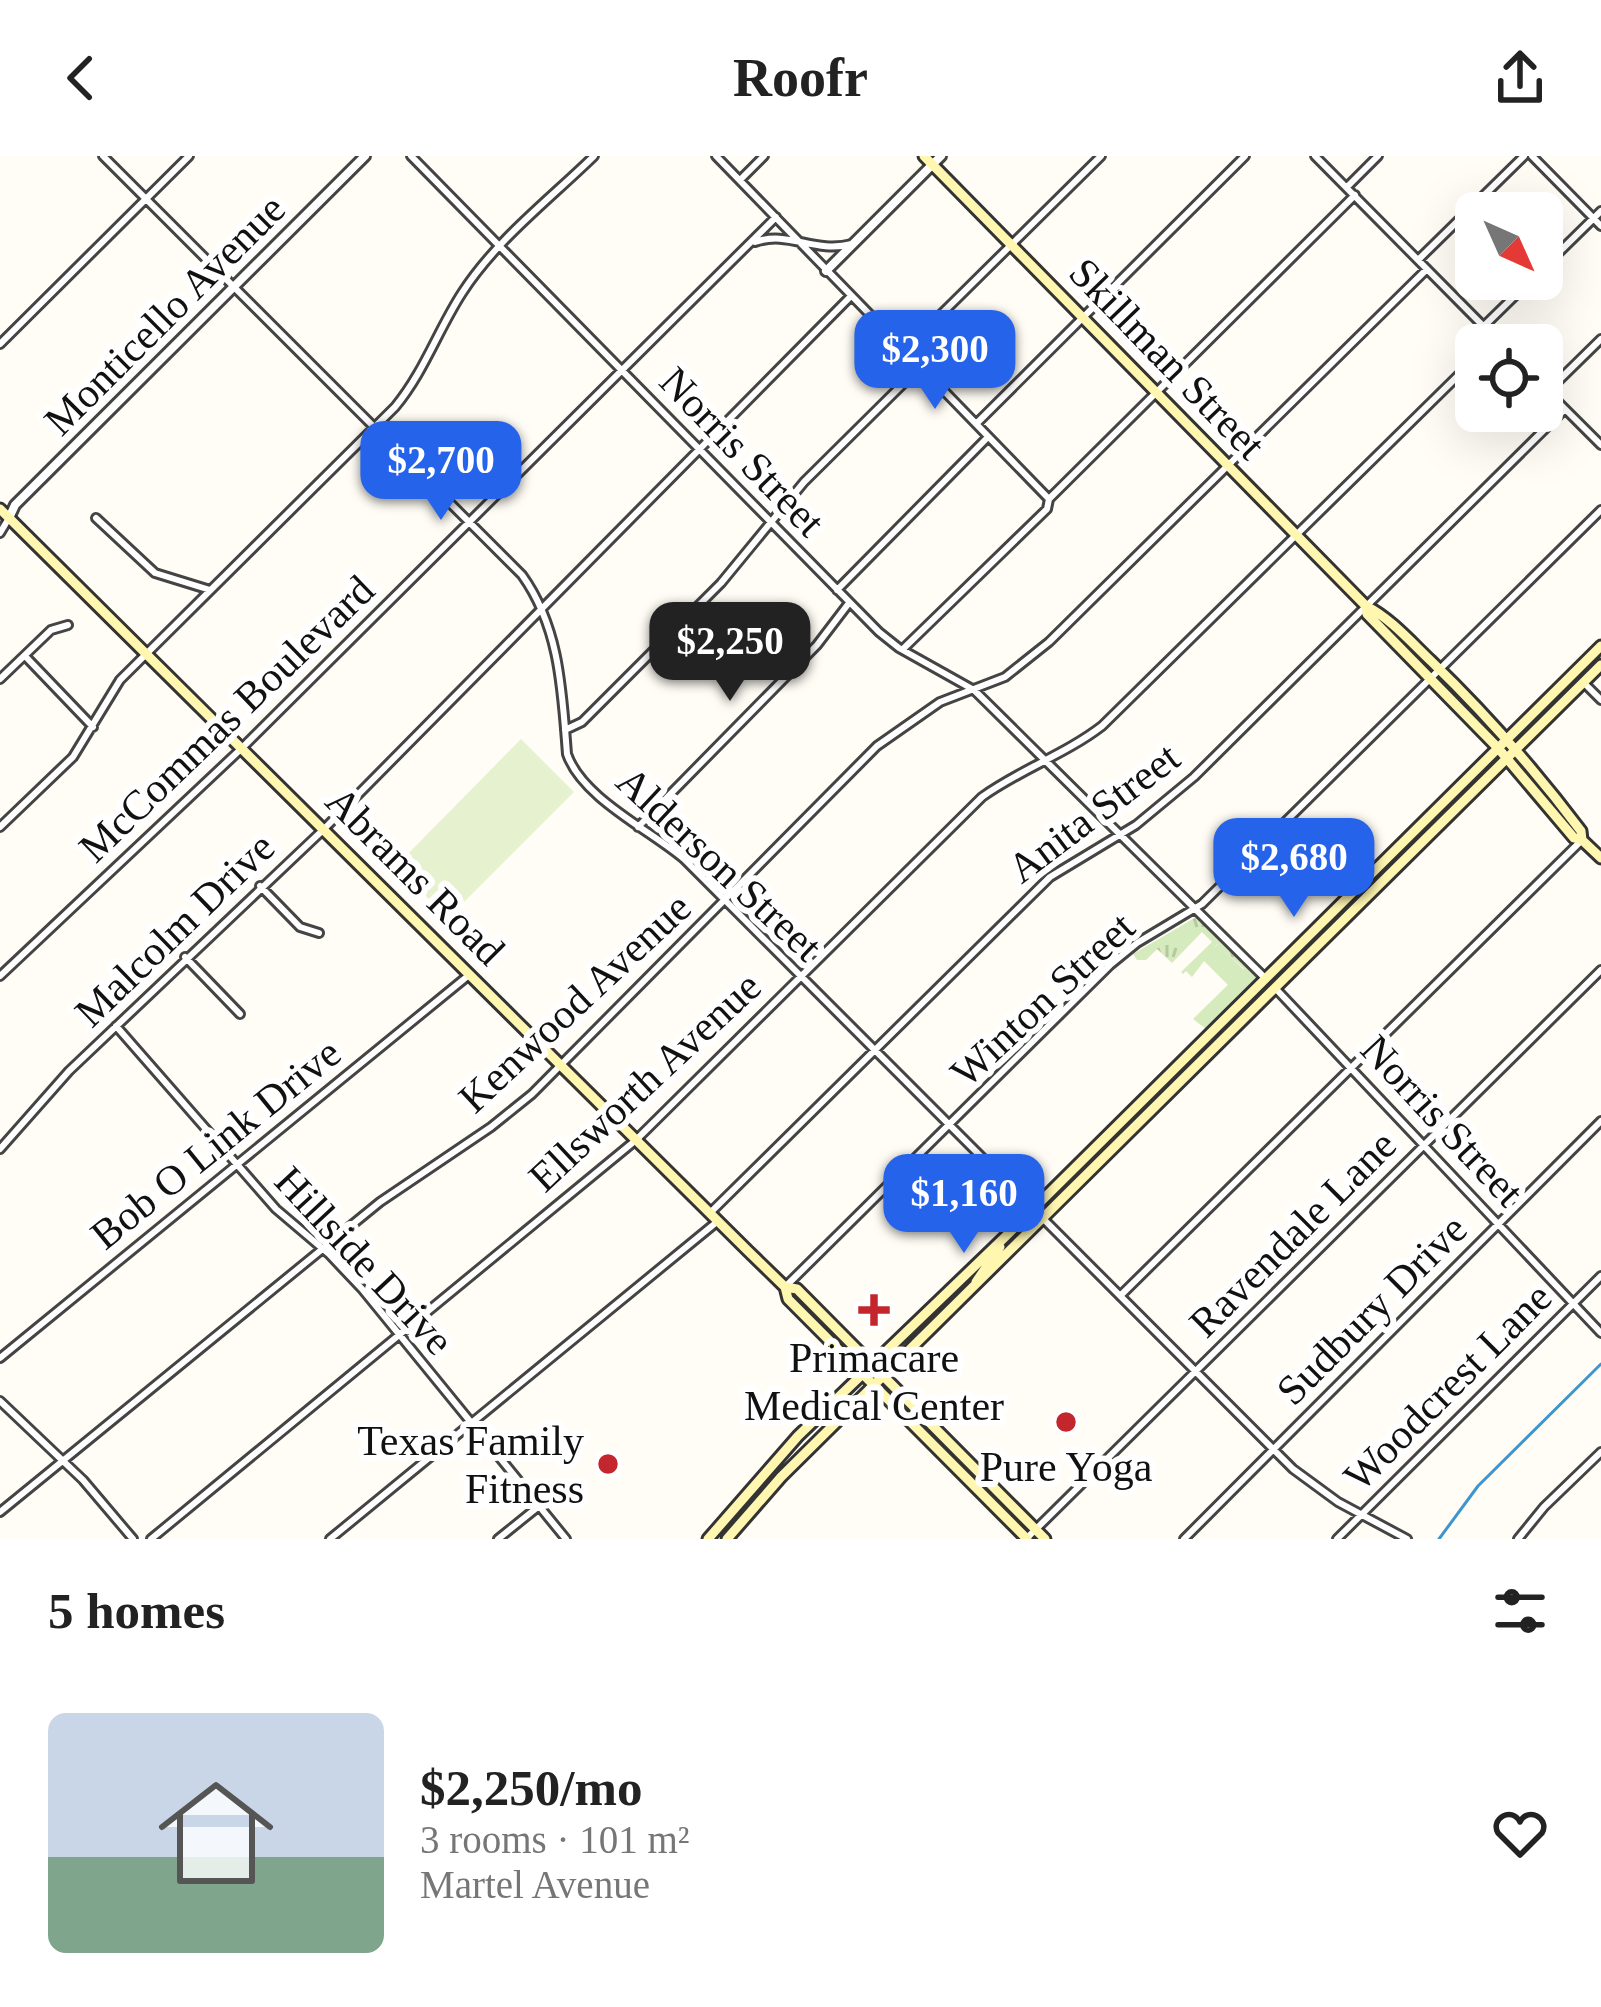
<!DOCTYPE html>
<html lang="en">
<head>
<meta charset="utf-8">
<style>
	:root { --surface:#fff; --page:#f6f6f6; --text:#222; --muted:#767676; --line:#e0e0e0; --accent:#2563eb }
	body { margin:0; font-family:Georgia,serif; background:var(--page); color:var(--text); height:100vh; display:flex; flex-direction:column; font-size:45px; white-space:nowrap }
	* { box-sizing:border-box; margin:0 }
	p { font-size:39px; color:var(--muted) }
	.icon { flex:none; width:66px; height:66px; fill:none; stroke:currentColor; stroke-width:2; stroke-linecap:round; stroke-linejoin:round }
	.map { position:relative; height:1383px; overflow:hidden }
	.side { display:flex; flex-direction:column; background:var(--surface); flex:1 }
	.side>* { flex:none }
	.needle { width:78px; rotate:135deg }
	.controls { position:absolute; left:1455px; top:36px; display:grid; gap:24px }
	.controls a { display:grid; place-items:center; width:108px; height:108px; border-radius:18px; background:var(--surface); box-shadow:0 12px 48px #0002; font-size:60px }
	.price { position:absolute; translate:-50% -102px; padding:0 27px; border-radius:24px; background:var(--accent); color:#fff; font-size:39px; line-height:78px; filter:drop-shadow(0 3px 6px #0008) }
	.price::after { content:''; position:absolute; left:50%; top:72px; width:36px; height:27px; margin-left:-18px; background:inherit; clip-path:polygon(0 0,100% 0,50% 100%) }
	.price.on { background:#222; color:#fff }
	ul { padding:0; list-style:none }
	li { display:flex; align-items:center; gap:36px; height:300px; padding:0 48px }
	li+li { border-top:3px solid var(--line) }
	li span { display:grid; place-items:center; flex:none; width:336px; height:240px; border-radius:18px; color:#555 }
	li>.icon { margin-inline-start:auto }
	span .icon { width:144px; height:144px; fill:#fffc; stroke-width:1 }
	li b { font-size:51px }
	h2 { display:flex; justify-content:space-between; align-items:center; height:144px; padding:0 48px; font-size:51px }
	header { display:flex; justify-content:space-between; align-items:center; height:156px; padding:0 48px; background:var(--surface); font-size:54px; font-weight:800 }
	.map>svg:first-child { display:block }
</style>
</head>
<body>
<header><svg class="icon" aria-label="back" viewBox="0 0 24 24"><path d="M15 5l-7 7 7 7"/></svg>Roofr<svg class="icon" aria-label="share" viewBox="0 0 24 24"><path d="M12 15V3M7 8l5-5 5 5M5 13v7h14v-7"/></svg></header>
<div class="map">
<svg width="1601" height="1383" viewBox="0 0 1601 1383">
	<defs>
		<pattern id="grass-tufts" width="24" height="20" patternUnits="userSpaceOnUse" patternTransform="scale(3)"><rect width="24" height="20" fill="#d5ebbd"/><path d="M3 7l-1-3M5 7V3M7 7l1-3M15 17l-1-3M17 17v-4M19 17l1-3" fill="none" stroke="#b6c8a1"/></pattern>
	</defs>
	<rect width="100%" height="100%" fill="#fffdf5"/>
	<path fill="url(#grass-tufts)" d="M1198 760 1257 822 1206 873 1193 863 1244 813 1217 788 1192 821 1186 815 1183 818 1181 816 1212 786 1202 776 1172 807 1157 793 1146 804H1137L1133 798Z"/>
	<path fill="#d5ebbd" d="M1218 788 1244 814 1229 830 1202 803Z"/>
	<path fill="#e6f2cf" d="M521 583 574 636 448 762 396 710Z"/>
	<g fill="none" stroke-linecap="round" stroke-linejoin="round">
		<path stroke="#3f96cf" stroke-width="3" d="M1439 1383 1478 1330 1601 1208"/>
		<g stroke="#444" stroke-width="12">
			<path id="minor" d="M103 0 522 419C560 472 562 535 567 598 582 642 650 674 684 703L1293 1313 1338 1346 1407 1383
				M411 0 879 476 899 492 974 534 1266 823
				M716 0 1048 342
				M1315 0 1502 189
				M1532 0 1601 70
				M741 23 764 0
				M1347 31 1378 0
				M755 86C789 74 814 98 852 88
				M1418 104 1524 0
				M1542 113 1601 55
				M1484 170 1532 123
				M0 188 189 0
				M904 195 1101 0
				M1542 230 1601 289
				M1548 235 1601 183
				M976 268 1245 0
				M96 362 155 417 210 434
				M0 377 9 362
				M837 434 988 281
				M903 493 1047 353 1049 343 1355 39
				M25 500 93 571
				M0 523 51 474 68 469
				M1584 527 1601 544
				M565 574 582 566 721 427 804 326 920 211
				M0 671 73 601 120 524 395 251C424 216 438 174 462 137 496 84 550 43 594 0
				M638 671 817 489 849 447
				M260 730 300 771 319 777
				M185 801 240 858
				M0 820 242 592 776 61
				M1276 833 1601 1177
				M116 870 276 1053 329 1098 363 1134 566 1383
				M0 993 69 915 324 673 851 140
				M710 1057 1050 721 1136 669 1194 621 1565 253
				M785 1131 1110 809 1137 787 1202 748 1601 354
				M1120 1140 1582 684
				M0 1202 469 819
				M0 1245 83 1324 133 1383
				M0 1356 380 1046 491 971 532 938 877 590 940 546 1005 521 1049 486 1427 113
				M151 1383 636 984 982 641C1021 613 1064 599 1102 570L1476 202
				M330 1383 718 1065
				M498 1383 539 1350
				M1026 1383 1601 814
				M1184 1383 1601 965
				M1337 1383 1601 1120
				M1518 1383 1544 1351 1601 1296"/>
		</g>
		<g stroke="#444" stroke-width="14">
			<path id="tertiary" d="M826 115 941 0
				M9 362 15 349 365 0"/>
		</g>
		<g stroke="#333" stroke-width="15">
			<path id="secondary" d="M924 0 1366 450C1390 462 1411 486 1431 505 1486 558 1535 614 1581 675L1582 684
				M0 353 748 1095 785 1131 797 1133 1045 1383
				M1366 450 1367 458 1498 592 1574 682 1582 684 1601 702
				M976 1126 1000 1091
				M785 1131 788 1143 1027 1383
				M708 1383 798 1280 1005 1081 1601 490
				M727 1383 781 1321 1601 509"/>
		</g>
		<use href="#minor" stroke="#fff" stroke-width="6"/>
		<use href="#tertiary" stroke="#fff" stroke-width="8"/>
		<use href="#secondary" stroke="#fff6b0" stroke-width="9"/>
	</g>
	<g fill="#c4262e" stroke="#fff" stroke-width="4.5">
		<path d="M868 1136h12v12h12v12h-12v12h-12v-12h-12v-12h12z"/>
		<circle cx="1066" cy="1266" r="12"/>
		<circle cx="608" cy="1308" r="12"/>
	</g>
	<g text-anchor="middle" stroke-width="12" stroke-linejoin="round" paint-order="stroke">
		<g font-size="42" fill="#111" stroke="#fff">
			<text transform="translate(164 158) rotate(-45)" y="15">Monticello Avenue</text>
			<text transform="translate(1168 202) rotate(46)" y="15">Skillman Street</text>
			<text transform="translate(743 295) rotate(46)" y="15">Norris Street</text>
			<text transform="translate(226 562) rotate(-44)" y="15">McCommas Boulevard</text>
			<text transform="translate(1093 656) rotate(-37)" y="15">Anita Street</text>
			<text transform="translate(720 707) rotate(43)" y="15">Alderson Street</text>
			<text transform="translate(416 719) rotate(45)" y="15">Abrams Road</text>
			<text transform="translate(174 773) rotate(-44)" y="15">Malcolm Drive</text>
			<text transform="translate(1042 843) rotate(-43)" y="15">Winton Street</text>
			<text transform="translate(574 846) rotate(-43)" y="15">Kenwood Avenue</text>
			<text transform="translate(644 925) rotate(-43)" y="15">Ellsworth Avenue</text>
			<text transform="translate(1443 964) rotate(47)" y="15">Norris Street</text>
			<text transform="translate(215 987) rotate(-39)" y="15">Bob O Link Drive</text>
			<text transform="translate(1292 1077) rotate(-45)" y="15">Ravendale Lane</text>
			<text transform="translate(365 1104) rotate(47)" y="15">Hillside Drive</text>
			<text transform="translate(1371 1153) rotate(-45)" y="15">Sudbury Drive</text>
			<text transform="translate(1447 1230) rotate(-45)" y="15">Woodcrest Lane</text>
		</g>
		<g font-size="42" fill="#111" stroke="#fff">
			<text x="874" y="1216">Primacare<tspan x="874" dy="48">Medical Center</tspan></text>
			<text x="584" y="1299" text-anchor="end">Texas Family<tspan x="584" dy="48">Fitness</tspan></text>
			<text x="1066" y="1325">Pure Yoga</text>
		</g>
	</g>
</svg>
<div class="controls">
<a><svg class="needle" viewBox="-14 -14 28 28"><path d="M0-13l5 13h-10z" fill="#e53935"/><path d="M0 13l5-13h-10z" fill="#767676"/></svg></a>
<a><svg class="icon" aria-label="locate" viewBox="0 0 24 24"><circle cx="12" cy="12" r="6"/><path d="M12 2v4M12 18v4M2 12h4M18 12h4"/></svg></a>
</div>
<b class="price" style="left:935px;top:256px">$2,300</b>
<b class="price" style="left:441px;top:367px">$2,700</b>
<b class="price on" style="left:730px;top:548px">$2,250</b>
<b class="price" style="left:1294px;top:764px">$2,680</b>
<b class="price" style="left:964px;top:1100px">$1,160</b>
</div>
<section class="side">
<h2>5 homes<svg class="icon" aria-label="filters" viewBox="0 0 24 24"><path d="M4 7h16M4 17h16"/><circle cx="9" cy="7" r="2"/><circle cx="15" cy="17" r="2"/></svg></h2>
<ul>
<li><span style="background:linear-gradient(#c9d6e8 60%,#7fa58c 0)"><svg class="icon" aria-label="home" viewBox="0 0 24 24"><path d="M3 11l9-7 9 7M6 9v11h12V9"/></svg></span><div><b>$2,250/mo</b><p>3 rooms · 101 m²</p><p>Martel Avenue</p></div><svg class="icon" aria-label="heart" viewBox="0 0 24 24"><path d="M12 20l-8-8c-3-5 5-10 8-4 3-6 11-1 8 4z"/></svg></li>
</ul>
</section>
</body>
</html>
